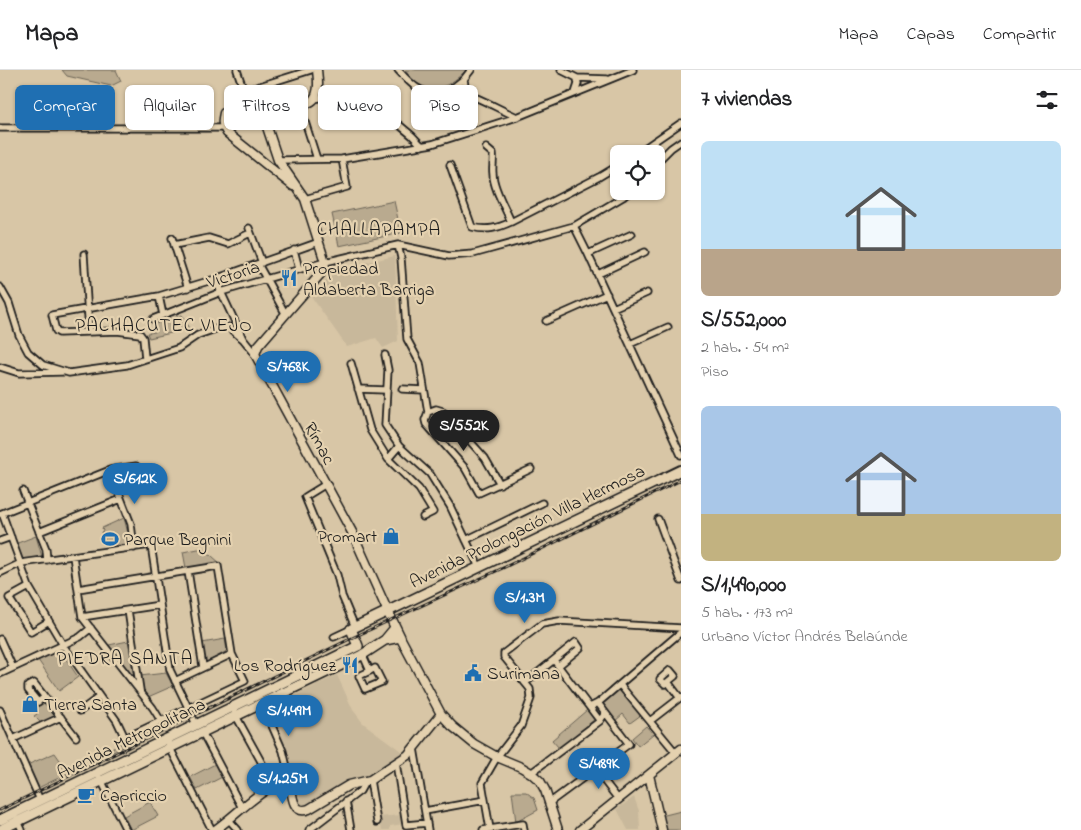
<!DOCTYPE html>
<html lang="es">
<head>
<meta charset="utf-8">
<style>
	:root { --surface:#fff; --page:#f2f2f2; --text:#202124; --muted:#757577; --line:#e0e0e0; --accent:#1f6fb2 }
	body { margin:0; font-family:"Indie Flower",sans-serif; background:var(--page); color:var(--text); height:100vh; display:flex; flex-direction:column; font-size:19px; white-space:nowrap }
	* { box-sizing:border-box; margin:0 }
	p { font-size:16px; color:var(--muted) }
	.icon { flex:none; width:28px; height:28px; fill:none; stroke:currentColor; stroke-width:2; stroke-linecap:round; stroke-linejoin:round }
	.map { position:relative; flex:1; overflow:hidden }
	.details { display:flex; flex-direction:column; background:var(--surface); width:400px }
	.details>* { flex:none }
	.hud { position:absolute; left:15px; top:15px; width:475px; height:45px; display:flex; gap:10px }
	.controls { position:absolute; left:610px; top:75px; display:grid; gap:10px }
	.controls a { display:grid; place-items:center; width:55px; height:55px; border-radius:8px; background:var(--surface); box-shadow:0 1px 4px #0004; font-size:25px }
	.price { position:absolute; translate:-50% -42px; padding:0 11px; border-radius:18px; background:var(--accent); color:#fff; font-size:16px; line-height:32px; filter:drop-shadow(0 1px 2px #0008) }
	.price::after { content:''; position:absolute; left:50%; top:30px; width:15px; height:11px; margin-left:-8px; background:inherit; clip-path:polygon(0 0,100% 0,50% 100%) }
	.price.on { background:#222; color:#fff }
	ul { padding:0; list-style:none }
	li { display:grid; align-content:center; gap:10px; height:265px; padding:0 20px }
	li span { display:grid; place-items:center; height:155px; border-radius:8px; color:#555 }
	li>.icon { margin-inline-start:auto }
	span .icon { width:90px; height:90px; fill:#fffc; stroke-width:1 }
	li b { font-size:21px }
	h2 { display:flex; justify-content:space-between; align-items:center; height:60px; padding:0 20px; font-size:21px }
	.pill { padding:0 18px; border-radius:8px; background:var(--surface); box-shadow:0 1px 4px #0004; font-size:18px; line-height:45px }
	.pill.on { background:var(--accent); color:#fff }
	header { display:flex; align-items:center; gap:30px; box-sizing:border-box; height:70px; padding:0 25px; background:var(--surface); border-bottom:1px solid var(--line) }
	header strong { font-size:24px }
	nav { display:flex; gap:28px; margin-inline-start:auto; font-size:18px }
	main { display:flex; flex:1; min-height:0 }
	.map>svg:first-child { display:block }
</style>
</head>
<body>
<header>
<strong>Mapa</strong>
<nav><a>Mapa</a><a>Capas</a><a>Compartir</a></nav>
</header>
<main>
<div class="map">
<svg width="681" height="760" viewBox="0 0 681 760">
	<rect width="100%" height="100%" fill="#d8c6a6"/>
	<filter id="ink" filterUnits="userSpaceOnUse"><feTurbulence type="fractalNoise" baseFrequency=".02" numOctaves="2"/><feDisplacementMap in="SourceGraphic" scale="10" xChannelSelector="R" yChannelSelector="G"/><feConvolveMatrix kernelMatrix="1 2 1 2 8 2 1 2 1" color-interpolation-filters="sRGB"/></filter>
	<g filter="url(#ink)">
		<path fill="#c8b89b" d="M395 186 398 271 383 278 376 268 347 277 311 226 337 199Z
			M337 605 353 640 363 653 405 684 377 703 364 709 350 712 304 737 301 736 288 685 269 638Z
			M634 727 639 741 640 760H628L617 739Z
			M401 745 403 754 390 756V760H382L379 747Z"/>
		<path fill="#b9aa8f" stroke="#6a6356" d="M62 0H116L121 11 111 16 67 6Z
			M405 0H466C446 21 423 28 405 0Z
			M394 131 401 163 339 176 332 144Z
			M182 245 189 259 149 268 147 263 155 262V254Z
			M124 448 131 475 108 479 101 462 103 461 102 458Z
			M36 466 42 487 21 490 15 474Z
			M203 478 221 494 186 498 183 482Z
			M225 569 227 581 205 593 202 573Z
			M128 571 129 574 134 608 109 575Z
			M60 580 78 607 59 621 38 590Z
			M166 603 173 616 148 627 142 618 140 606Z
			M620 618 641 645 630 653 623 644 614 652 601 633Z
			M44 631 56 647 42 654 34 646 37 644 36 638Z
			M587 640 595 649 559 678 552 670Z
			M186 641 188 646 111 683 108 680Z
			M646 656 653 664 638 676 632 668Z
			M55 683 69 703 38 718 27 695Z
			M217 693 224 706 197 720 190 707Z
			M512 722H526L534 728 538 740 516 752Z
			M150 732 158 746 131 760 124 746Z
			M681 741V760H664L661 746Z"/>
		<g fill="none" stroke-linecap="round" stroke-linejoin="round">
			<g stroke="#1c1c1c" stroke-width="9">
				<path id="minor" d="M237 0 244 21 311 0
					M398 0C409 12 419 24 437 23 448 22 456 20 467 24 484 30 501 40 517 47
					M561 0 577 8 607 9
					M464 9 466 24
					M450 20 464 9 471 0
					M575 23 578 14 577 8
					M314 29C350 21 399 49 422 76
					M300 36 317 89
					M0 58H223
					M486 78 493 84C494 91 492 97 493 104 493 118 506 139 511 152
					M636 84 681 53
					M278 90 342 89 432 74 517 47 633 0
					M656 93 671 78 681 71
					M450 95 472 157C487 161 498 158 511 152L599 107 619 95
					M305 129 347 117 342 89
					M574 156 588 184 681 385
					M249 158 262 193
					M172 168 188 218
					M174 175 209 168 228 174 250 163
					M398 175 401 188 407 269 420 293 428 342 425 350 426 354 465 398 479 423 531 399
					M294 180 299 199
					M84 184 89 262
					M588 184 632 164
					M258 194 285 243
					M598 204 645 182
					M215 209 243 269 255 284
					M0 217 9 233 19 265 28 282 43 295 69 303 127 295 179 278 198 265 224 256 228 257 243 269
					M159 226 163 245
					M613 238 647 223
					M153 249 221 222 325 192 398 175 449 186 473 184 574 156 623 127 630 121
					M546 251 607 224
					M630 274 668 257
					M385 285 388 300 385 355 399 376 430 404 450 436 479 497
					M145 288 143 268 140 264 117 261 59 263 56 261 52 245 159 226 215 209 319 172
					M351 293 370 360 388 389 419 419 433 442 423 447
					M0 297 19 303 62 302
					M358 319 385 320
					M402 319 424 320
					M428 342 436 339 443 341 485 388 500 414
					M388 389 399 376
					M110 400 131 454 134 478
					M326 414 305 427 337 505 342 526 355 557
					M23 421 46 479 47 490
					M2 443 29 517 63 575 117 651 125 668 245 611 232 584 218 496 78 519
					M0 444 110 400 136 396
					M658 449 681 511
					M39 462 121 429
					M466 470 542 433
					M0 471 11 467
					M73 486 82 547 153 638 161 651
					M188 501 203 597
					M0 503 21 493 151 475 170 600 196 654
					M29 517 9 528 31 562 49 551
					M128 540 140 620
					M82 547 160 535
					M334 567 351 559
					M0 569 13 598
					M362 583 370 601 359 606 365 619 382 612 375 598 370 601
					M556 593 600 651
					M670 600 675 606 665 614 660 609Z
					M0 604 80 567 91 558
					M175 611 232 584
					M668 612 680 628
					M525 613 576 572 580 578 558 596
					M620 615 676 683
					M45 627 38 632 28 620V616L34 613C48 631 62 649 76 667
					M262 633 283 681 290 709
					M233 637 236 646 274 715
					M590 637 598 633 681 562
					M0 640 40 730
					M80 641 99 627
					M650 651 681 627
					M202 662 242 738
					M13 669 61 647
					M167 669 170 678 212 760
					M414 678 428 760
					M396 693 406 755 427 753
					M595 699 618 729
					M531 703 600 651 605 643
					M100 708 126 760
					M370 710 377 752
					M346 731 351 760
					M549 733 629 674 598 633
					M425 741 485 730
					M17 749 22 760
					M229 750 238 760
					M490 759 482 713 497 687 521 656 531 628 530 619 504 587V583L542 554 559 551 681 558
					M309 760 360 721 365 712
					M483 760 523 754 524 760"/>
			</g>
			<g stroke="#1c1c1c" stroke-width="11">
				<path id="tertiary" d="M261 39 278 90 305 129 325 192 324 200 258 276 255 284 353 464 388 542
					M293 116 227 63C222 56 222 51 224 43L233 39C249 39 302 41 313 30 320 22 318 9 317 0
					M400 567 441 644 452 656 474 674 497 687 521 697 531 703 540 711 545 720 558 760
					M649 705 662 760
					M215 760C238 744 263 715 290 709 292 721 291 746 309 739L349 715 370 710 408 685 441 644
					M580 760 681 679"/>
			</g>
			<g stroke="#1c1c1c" stroke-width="12">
				<path id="secondary" d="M385 570 400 567 388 542
					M0 750 358 576 351 559 681 400
					M0 760 362 585 385 570 395 558"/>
			</g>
			<use href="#minor" stroke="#e4d1af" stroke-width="5.5"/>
			<use href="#tertiary" stroke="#e4d1af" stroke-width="8"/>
			<use href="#secondary" stroke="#e4d1af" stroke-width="9"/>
			<g stroke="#1c1c1c" stroke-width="3">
				<path id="rail" d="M0 740 354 567 505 497 681 410"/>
			</g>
			<use href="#rail" stroke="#e4d1af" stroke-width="1" stroke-dasharray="4" stroke-linecap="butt"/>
		</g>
	</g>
	<defs>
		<g id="restaurant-bare" transform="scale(1.35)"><path d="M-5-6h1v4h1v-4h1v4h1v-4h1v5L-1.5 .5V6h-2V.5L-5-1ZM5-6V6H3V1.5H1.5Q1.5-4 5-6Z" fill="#1f6fb2" stroke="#e4d1af" stroke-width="2.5" paint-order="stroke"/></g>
		<g id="shop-bare" transform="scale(1.35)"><path d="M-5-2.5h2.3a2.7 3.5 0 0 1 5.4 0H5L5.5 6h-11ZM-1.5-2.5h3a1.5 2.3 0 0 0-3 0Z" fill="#1f6fb2" stroke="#e4d1af" stroke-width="2.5" paint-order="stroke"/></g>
		<g id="stadium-bare" transform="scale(1.35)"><path d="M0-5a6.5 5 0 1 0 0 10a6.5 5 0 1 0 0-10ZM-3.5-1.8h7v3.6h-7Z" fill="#1f6fb2" stroke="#e4d1af" stroke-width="2.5" paint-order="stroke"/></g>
		<g id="civic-bare" transform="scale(1.35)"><path d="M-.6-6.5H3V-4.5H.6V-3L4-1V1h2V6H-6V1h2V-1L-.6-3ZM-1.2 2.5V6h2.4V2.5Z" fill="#1f6fb2" stroke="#e4d1af" stroke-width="2.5" paint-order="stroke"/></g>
		<g id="cafe-bare" transform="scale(1.35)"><path d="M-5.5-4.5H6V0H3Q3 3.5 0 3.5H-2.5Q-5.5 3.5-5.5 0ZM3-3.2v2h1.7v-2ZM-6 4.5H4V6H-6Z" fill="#1f6fb2" stroke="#e4d1af" stroke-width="2.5" paint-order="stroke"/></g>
	</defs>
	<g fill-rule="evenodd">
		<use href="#restaurant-bare" x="289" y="208"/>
		<use href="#shop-bare" x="391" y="466"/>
		<use href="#stadium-bare" x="110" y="469"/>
		<use href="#restaurant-bare" x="350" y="595"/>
		<use href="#civic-bare" x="473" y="603"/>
		<use href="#shop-bare" x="30" y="634"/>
		<use href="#cafe-bare" x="86" y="725"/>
	</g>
	<g text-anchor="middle" stroke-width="4.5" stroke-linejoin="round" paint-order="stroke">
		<g font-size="18" fill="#1c1c1c" stroke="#e4d1af" text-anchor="start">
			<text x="303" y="204">Propiedad<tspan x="303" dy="21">Aldaberta Barriga</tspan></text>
			<text x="377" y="472" text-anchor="end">Promart</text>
			<text x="124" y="475">Parque Begnini</text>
			<text x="336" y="601" text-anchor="end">Los Rodríguez</text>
			<text x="487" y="609">Surimana</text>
			<text x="44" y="640">Tierra Santa</text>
			<text x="100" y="731">Capriccio</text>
		</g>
		<g font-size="18" fill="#1c1c1c" stroke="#e4d1af">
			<text transform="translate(233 204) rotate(-18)" y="6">Victoria</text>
			<text transform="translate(320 373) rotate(61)" y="6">Rímac</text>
			<text transform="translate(527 456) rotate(-26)" y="6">Avenida Prolongación Villa Hermosa</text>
			<text transform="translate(131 668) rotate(-26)" y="6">Avenida Metropolitana</text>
		</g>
		<g font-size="19" letter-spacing="1" fill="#1c1c1c" stroke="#e4d1af">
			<text x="379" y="165">CHALLAPAMPA</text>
			<text x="164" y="261">PACHACUTEC VIEJO</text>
			<text x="125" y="594">PIEDRA SANTA</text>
		</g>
	</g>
</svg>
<div class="controls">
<a><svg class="icon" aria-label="locate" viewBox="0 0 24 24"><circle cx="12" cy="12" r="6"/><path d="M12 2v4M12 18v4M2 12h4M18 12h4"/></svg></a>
</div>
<b class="price" style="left:288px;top:323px">S/768K</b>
<b class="price on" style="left:464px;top:382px">S/552K</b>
<b class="price" style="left:135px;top:435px">S/612K</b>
<b class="price" style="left:525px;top:554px">S/1.3M</b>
<b class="price" style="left:289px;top:667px">S/1.49M</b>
<b class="price" style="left:599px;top:720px">S/489K</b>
<b class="price" style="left:283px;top:735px">S/1.25M</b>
<div class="hud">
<a class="pill on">Comprar</a>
<a class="pill">Alquilar</a>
<a class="pill">Filtros</a>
<a class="pill">Nuevo</a>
<a class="pill">Piso</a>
</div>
</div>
<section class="details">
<h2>7 viviendas<svg class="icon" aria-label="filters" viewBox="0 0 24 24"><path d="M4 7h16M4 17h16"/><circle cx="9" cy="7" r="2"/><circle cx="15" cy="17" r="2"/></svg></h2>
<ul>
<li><span style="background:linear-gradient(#bfe0f5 70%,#b9a48a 0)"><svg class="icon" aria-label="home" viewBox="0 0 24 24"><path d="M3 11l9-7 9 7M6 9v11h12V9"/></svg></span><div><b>S/552,000</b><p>2 hab. · 54 m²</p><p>Piso</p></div></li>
<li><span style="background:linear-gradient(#a9c7e8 70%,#c2b280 0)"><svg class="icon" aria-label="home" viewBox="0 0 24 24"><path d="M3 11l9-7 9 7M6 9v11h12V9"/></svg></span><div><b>S/1,490,000</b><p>5 hab. · 173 m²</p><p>Urbano Víctor Andrés Belaúnde</p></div></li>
</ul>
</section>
</main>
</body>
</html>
